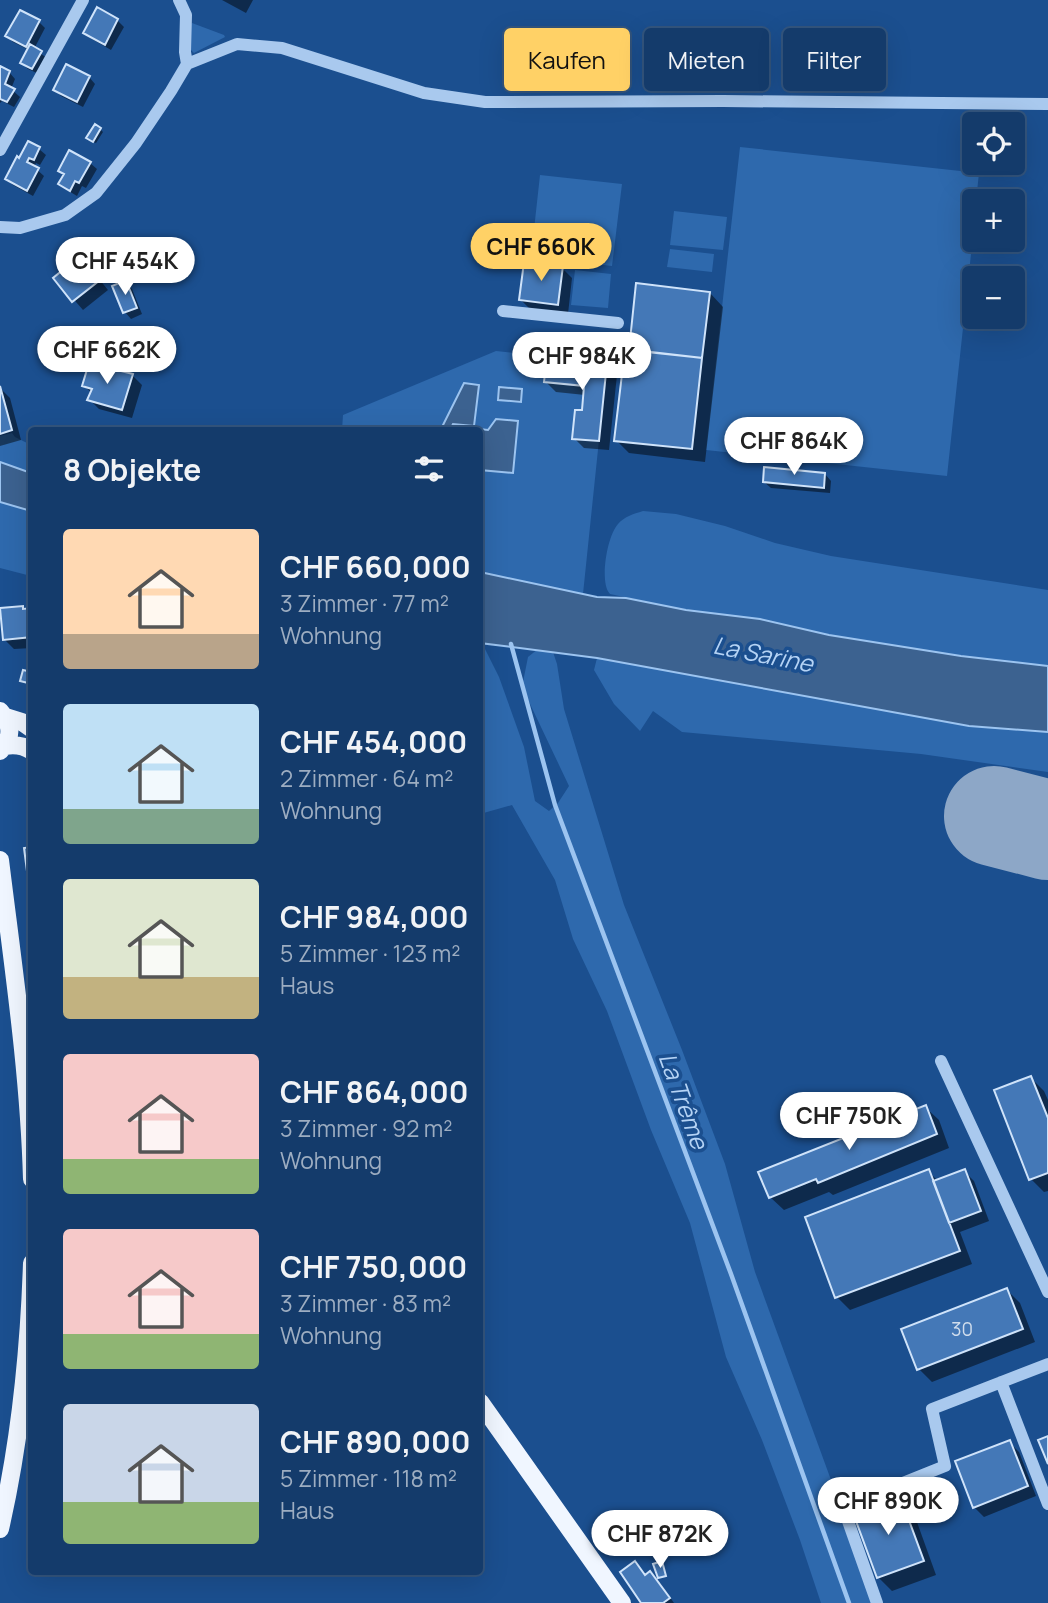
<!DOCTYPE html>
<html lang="de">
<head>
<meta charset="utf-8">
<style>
	:root { --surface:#143b6b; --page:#214673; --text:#f1f3f6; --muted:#9dadc1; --line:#33557e; --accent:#ffd166 }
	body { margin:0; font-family:Manrope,sans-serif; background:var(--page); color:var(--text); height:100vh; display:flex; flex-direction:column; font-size:26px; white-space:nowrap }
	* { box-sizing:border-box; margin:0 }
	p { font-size:23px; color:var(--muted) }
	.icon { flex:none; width:38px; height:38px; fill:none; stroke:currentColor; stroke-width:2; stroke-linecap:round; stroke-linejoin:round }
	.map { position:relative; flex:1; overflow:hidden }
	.sheet { position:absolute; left:28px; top:427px; width:455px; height:1148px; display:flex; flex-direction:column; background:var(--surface); border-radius:7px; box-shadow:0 7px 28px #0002,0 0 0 2px var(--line) }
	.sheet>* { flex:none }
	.hud { position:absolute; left:504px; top:28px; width:438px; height:63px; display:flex; gap:14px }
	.controls { position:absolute; left:962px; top:112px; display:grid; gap:14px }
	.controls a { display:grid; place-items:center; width:63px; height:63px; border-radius:7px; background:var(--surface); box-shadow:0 7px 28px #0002,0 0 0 2px var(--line); font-size:35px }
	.price { position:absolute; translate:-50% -60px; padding:0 16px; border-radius:24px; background:#fff; color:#222; font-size:23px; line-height:46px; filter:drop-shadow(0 2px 4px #0008) }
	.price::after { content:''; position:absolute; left:50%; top:42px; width:21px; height:16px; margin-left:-10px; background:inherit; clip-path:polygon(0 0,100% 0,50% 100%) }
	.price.on { background:var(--accent); color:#111 }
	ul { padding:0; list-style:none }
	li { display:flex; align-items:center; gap:21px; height:175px; padding:0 35px }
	li span { display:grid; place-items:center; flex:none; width:196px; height:140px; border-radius:7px; color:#555 }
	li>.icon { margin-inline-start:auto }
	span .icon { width:84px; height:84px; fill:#fffc; stroke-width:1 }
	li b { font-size:30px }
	h2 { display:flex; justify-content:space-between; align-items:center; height:84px; padding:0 35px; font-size:30px }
	.tag { padding:0 24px; border-radius:7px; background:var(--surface); box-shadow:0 7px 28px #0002,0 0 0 2px var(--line); font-size:24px; line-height:63px }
	.tag.on { background:var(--accent); color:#111 }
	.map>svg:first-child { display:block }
</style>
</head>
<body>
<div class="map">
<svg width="1048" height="1603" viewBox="0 0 1048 1603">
	<rect width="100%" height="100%" fill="#1b4f8f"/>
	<path fill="#2e69ad" d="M192 23 224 35 225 37 194 53 191 50 190 25Z
		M740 147 979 173 976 201H975V217L947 476 706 450Z
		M540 175 622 184 612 266 531 257Z
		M674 211 727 217 723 250 670 245Z
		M670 249 714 254 712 272 667 267Z
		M575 270 611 274 608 308 571 305Z
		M496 351 607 363 583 594 480 572V430H342L343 415Z
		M12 433 15 437 31 445V473L0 462V436Z
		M0 502 31 511V576L0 568Z
		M643 511 676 514 725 526 775 543 831 556 1048 590V666L961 656 829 635 760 619 686 610 610 594C599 583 607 536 618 524 624 517 633 514 643 511Z
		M480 643H482L499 677 524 747 535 801 549 811 558 803 569 786 522 687 528 657 538 649 553 652 557 664 564 709 624 905 682 1050 725 1164 755 1272 876 1603H821L800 1540 762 1440 726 1357 690 1223 651 1130 607 1011 573 939 555 880 512 805 480 814Z
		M597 658 969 726 1048 732V772L921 754 682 732 653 711 640 731 614 704 594 670Z"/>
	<path fill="#3c6290" stroke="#9cc4f0" stroke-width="2" d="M464 383 479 385 474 426 453 424 452 426 488 430 496 419 518 421 513 473 480 470V430H443V425Z
		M499 387 522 389 521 402 498 400Z
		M0 462 31 473V511L0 502Z
		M480 572 597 597 626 598 686 610 760 619 829 635 961 656 1048 666V732L969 726 597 658 480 643Z"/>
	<path fill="#0007" d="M222 0H253L246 13Z
		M98 10 117 20 124 27 111 50 92 39 86 33Z
		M39 22 45 28 34 49 47 58 39 74 28 69 22 63 29 50 13 42 7 36Z
		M0 68 9 72 15 79 11 89 20 97 14 107 2 101 0 103Z
		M89 77 95 84 83 107 61 96 55 89Z
		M100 129 103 132 96 143 91 141Z
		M29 143 39 149 46 155 40 165 36 163 34 167 44 176 33 196 13 185 7 179 20 160Z
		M90 163 97 169 86 188 82 186 77 196 67 190 60 184 65 176 60 171Z
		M90 268 108 290 83 310 56 279Z
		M562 268 572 278 568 314 531 310 521 300Z
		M125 282 132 289 142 314 131 319 125 312Z
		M710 293 723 307 705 462 629 453 616 440 630 352Z
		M607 365 617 375 609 450 584 448 574 438 583 412 585 395 556 392 546 382Z
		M132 375 142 385 132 418 99 409 89 399 92 393 84 386Z
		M0 388 10 398 21 440 0 446Z
		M825 474 831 481 830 493 771 488 764 482Z
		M22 608 25 610H32V648L14 649 4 639Z
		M1031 1078 1044 1091 1048 1100V1191L1044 1192 1031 1179Z
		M925 1107 939 1120 949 1148 833 1195 829 1192 784 1210 770 1197Z
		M928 1171 938 1181 964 1171 974 1181 989 1221 960 1232 972 1264 850 1310 837 1297Z
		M1007 1290 1020 1303 1035 1342 932 1382 919 1369Z
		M1009 1442 1019 1452 1036 1496 984 1517 974 1507Z
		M900 1498 913 1511 936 1575 892 1591 879 1578 856 1514Z
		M635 1563 646 1575 650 1573 660 1583 674 1603H644Z"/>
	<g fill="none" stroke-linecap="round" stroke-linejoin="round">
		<path stroke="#9cc4f0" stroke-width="4.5" d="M511 644 555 805 731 1274 849 1603"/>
		<path stroke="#8da7c7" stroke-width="100" d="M994 816 1048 830"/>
	</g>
	<path fill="#4478b7" stroke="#cfe3fa" stroke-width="2" d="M97 7 118 19 105 45 83 33Z
		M20 10 40 20 26 47 5 36Z
		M30 44 42 51 32 69 20 63Z
		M66 64 90 76 77 102 53 90Z
		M0 66 10 71 5 84 15 89 7 102 0 99Z
		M95 124 101 128 93 142 86 138Z
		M28 141 40 147 34 160 29 158 27 162 39 168 27 191 5 179 17 156 19 158Z
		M69 150 91 162 79 183 75 181 70 191 58 184 64 174 58 171Z
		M80 256 100 280 72 302 53 278Z
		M524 262 563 266 558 305 519 300Z
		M126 280 137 308 123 313 112 286Z
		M636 283 710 292 702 358 629 350Z
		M625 349 702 358 692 449 614 441Z
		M547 357 607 363 599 441 572 439 575 410H582L584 386 544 382Z
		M89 363 133 374 122 410 87 400 92 389 82 386Z
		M0 386 12 430 0 434Z
		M764 467 825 473 824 488 763 482Z
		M23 606V609L32 608V637L3 640 0 608Z
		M23 670 32 672V684L20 681Z
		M32 847V879H28L24 848Z
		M1031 1076 1048 1118V1173L1029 1180 994 1090Z
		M926 1105 937 1134 818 1183 816 1179 769 1198 758 1172Z
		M929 1169 960 1251 835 1298 805 1217Z
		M965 1169 981 1211 949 1223 933 1181Z
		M1007 1288 1023 1329 917 1370 901 1329Z
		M1048 1436V1464L1038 1440Z
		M1010 1440 1028 1486 973 1508 955 1461Z
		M900 1496 924 1561 877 1578 853 1513Z
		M664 1548 667 1556 659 1559 656 1551Z
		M635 1561 645 1575 650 1571 670 1598 663 1603H641L620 1572Z
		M662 1561 666 1576 658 1578 653 1564Z"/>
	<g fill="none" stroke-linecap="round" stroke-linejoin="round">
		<path stroke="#a9c9ee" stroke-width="12" d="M179 0 186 15 185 52 187 64
			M0 150 83 0
			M0 227 20 228 65 215 96 193 136 143 171 91 187 64 237 44 282 48 424 93 485 102 723 101 1048 104
			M503 311 618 323
			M941 1061 1048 1292
			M1001 1382 1048 1504
			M877 1603 843 1507 945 1466 932 1409 1048 1364"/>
		<path stroke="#f0f6ff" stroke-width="18" d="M0 711C12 724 13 738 0 751
			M6 717 22 722 32 729
			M5 746C15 744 23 745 32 751
			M0 860C13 966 29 1072 32 1179
			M480 1402 622 1603
			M0 1529C20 1442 29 1353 32 1263"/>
	</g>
	<g text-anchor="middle" stroke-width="7" stroke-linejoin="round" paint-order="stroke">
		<g font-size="19" fill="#d0dded">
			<text x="962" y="1336">30</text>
		</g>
		<g font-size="24" font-style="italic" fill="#b5d3f5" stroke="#1b4f8f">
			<text transform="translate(763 655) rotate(11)" y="8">La Sarine</text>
			<text transform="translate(683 1101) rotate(70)" y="8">La Trême</text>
		</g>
	</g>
</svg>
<div class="controls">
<a><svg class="icon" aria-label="locate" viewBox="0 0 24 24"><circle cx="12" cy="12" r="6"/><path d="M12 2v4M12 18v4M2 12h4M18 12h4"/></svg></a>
<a>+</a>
<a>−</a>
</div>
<b class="price on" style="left:541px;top:283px">CHF 660K</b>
<b class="price" style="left:125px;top:297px">CHF 454K</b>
<b class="price" style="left:107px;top:386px">CHF 662K</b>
<b class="price" style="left:582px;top:392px">CHF 984K</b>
<b class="price" style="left:794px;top:477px">CHF 864K</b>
<b class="price" style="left:849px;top:1152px">CHF 750K</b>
<b class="price" style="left:888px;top:1537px">CHF 890K</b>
<b class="price" style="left:660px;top:1570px">CHF 872K</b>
<div class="hud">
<a class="tag on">Kaufen</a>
<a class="tag">Mieten</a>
<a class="tag">Filter</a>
</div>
<section class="sheet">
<h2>8 Objekte<svg class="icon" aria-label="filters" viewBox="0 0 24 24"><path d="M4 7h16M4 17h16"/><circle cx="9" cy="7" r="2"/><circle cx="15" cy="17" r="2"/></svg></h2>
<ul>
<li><span style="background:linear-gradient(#ffd9b3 75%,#b9a48a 0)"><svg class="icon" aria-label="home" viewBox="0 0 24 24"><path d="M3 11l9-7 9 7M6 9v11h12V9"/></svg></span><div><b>CHF 660,000</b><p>3 Zimmer · 77 m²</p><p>Wohnung</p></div></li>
<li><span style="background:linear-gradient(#bfe0f5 75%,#7fa58c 0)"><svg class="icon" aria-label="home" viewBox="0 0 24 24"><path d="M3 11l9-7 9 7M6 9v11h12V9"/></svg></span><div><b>CHF 454,000</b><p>2 Zimmer · 64 m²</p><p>Wohnung</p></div></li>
<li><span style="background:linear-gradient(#dfe7d0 70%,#c2b280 0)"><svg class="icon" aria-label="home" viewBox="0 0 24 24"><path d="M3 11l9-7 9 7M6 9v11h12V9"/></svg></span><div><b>CHF 984,000</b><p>5 Zimmer · 123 m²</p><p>Haus</p></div></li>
<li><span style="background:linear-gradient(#f6c9c9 75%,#8fb573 0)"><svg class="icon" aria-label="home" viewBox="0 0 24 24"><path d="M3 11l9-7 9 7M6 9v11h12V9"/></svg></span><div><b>CHF 864,000</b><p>3 Zimmer · 92 m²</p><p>Wohnung</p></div></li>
<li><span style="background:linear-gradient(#f6c9c9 75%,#8fb573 0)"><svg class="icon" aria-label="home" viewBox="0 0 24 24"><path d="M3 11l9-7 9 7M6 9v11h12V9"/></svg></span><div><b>CHF 750,000</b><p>3 Zimmer · 83 m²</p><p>Wohnung</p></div></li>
<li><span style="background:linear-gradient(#c9d6e8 70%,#8fb573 0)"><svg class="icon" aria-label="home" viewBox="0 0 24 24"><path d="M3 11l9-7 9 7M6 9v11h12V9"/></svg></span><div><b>CHF 890,000</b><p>5 Zimmer · 118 m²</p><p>Haus</p></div></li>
</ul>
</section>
</div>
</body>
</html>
